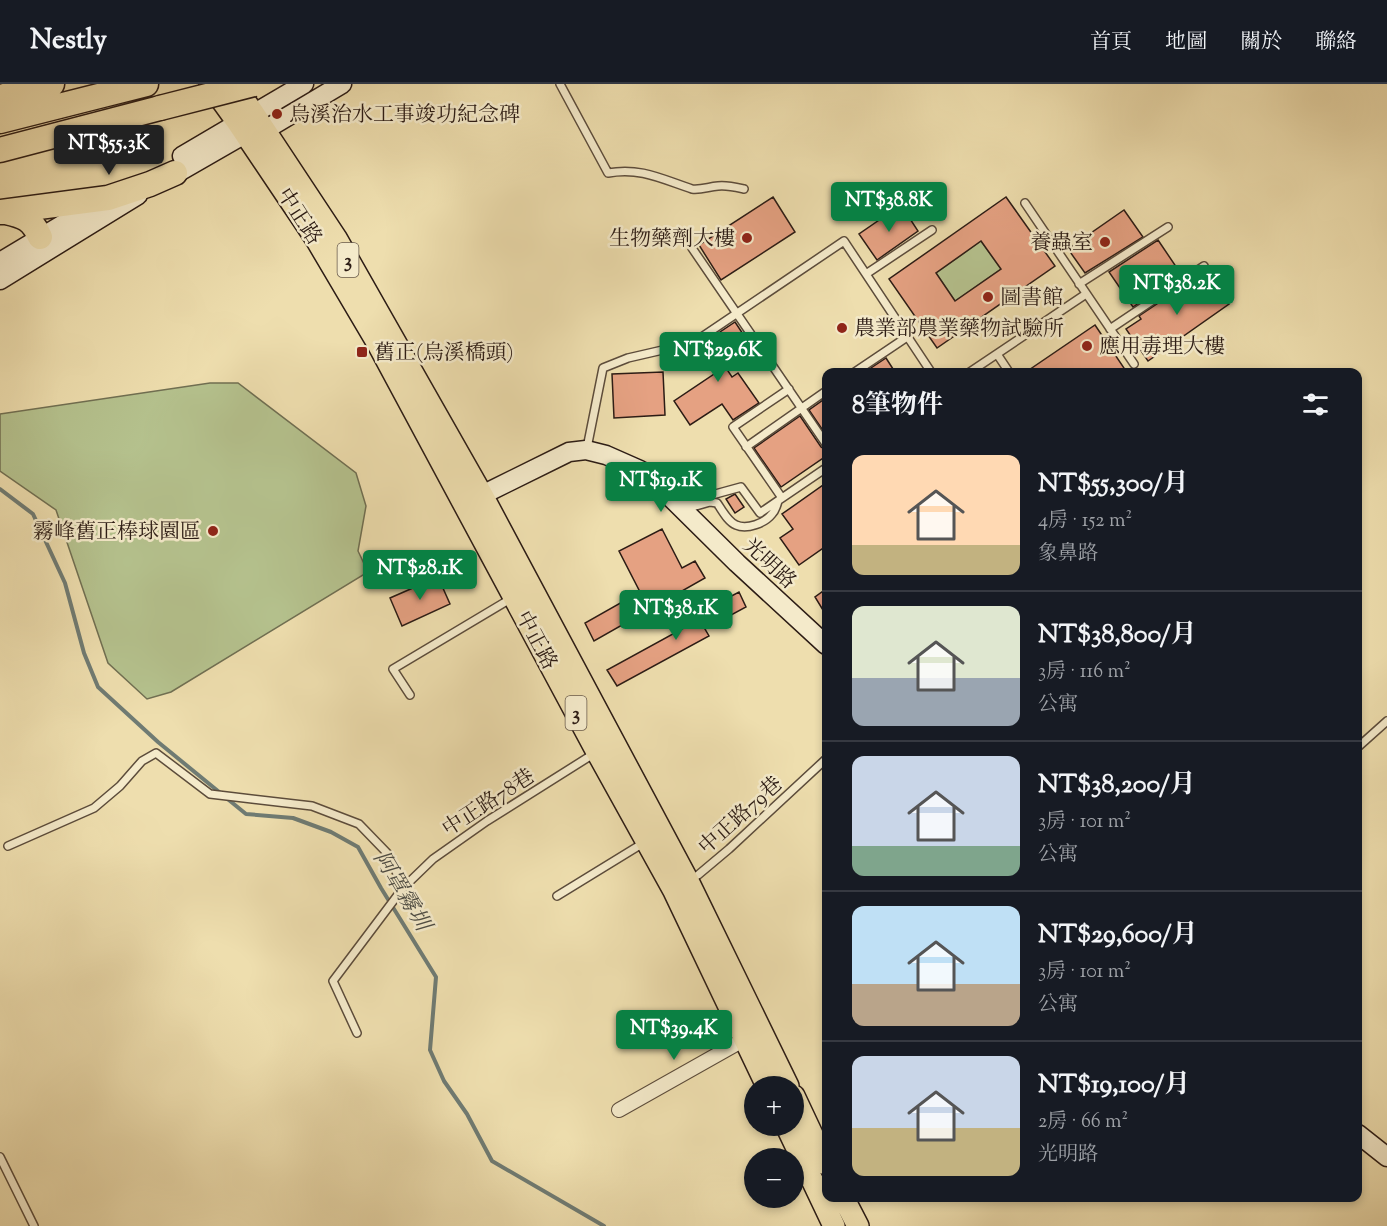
<!DOCTYPE html>
<html lang="zh-TW">
<head>
<meta charset="utf-8">
<style>
	:root { --surface:#171b24; --page:#242831; --text:#f1f3f6; --muted:#9ea1a6; --line:#363941; --accent:#0b8043 }
	body { margin:0; font-family:"Sorts Mill Goudy","Noto Serif TC",serif; background:var(--page); color:var(--text); height:100vh; display:flex; flex-direction:column; font-size:22px; white-space:nowrap }
	* { box-sizing:border-box; margin:0 }
	p { font-size:20px; color:var(--muted) }
	.icon { flex:none; width:33px; height:33px; fill:none; stroke:currentColor; stroke-width:2; stroke-linecap:round; stroke-linejoin:round }
	.map { position:relative; flex:1; overflow:hidden }
	.drawer { position:absolute; left:822px; top:284px; width:540px; height:834px; display:flex; flex-direction:column; background:var(--surface); border-radius:12px; box-shadow:0 3px 9px #0003 }
	.drawer>* { flex:none }
	.controls { position:absolute; left:744px; top:992px; display:grid; gap:12px }
	.controls a { display:grid; place-items:center; width:60px; height:60px; border-radius:50%; background:var(--surface); box-shadow:0 3px 9px #0003; font-size:30px }
	.price { position:absolute; translate:-50% -51px; padding:0 14px; border-radius:6px; background:var(--accent); color:#fff; font-size:20px; line-height:39px; filter:drop-shadow(0 2px 3px #0008) }
	.price::after { content:''; position:absolute; left:50%; top:36px; width:18px; height:14px; margin-left:-9px; background:inherit; clip-path:polygon(0 0,100% 0,50% 100%) }
	.price.active { background:#222; color:#fff }
	ul { padding:0; list-style:none }
	li { display:flex; align-items:center; gap:18px; height:150px; padding:0 30px }
	li+li { border-top:2px solid var(--line) }
	li span { display:grid; place-items:center; flex:none; width:168px; height:120px; border-radius:12px; color:#555 }
	li>.icon { margin-inline-start:auto }
	span .icon { width:72px; height:72px; fill:#fffc; stroke-width:1 }
	li b { font-size:26px }
	h2 { display:flex; justify-content:space-between; align-items:center; height:72px; padding:0 30px; font-size:26px }
	header { display:flex; align-items:center; gap:36px; box-sizing:border-box; height:84px; padding:0 30px; background:var(--surface); border-bottom:2px solid var(--line) }
	header strong { font-size:28px }
	nav { display:flex; gap:33px; margin-inline-start:auto; font-size:21px }
	.map>svg:first-child { display:block }
</style>
</head>
<body>
<header>
<strong>Nestly</strong>
<nav><a>首頁</a><a>地圖</a><a>關於</a><a>聯絡</a></nav>
</header>
<div class="map">
<svg width="1387" height="1142" viewBox="0 0 1387 1142">
	<rect width="100%" height="100%" fill="#eedeae"/>
	<filter id="stains"><feTurbulence type="fractalNoise" baseFrequency=".00333" numOctaves="4"/><feColorMatrix values="0 0 0 0 .2 0 0 0 0 .09 0 0 0 0 .02 0 0 0 .5 -.17"/></filter>
	<radialGradient id="worn" r=".72"><stop offset=".6" stop-color="#630" stop-opacity="0"/><stop offset="1" stop-color="#630" stop-opacity=".3"/></radialGradient>
	<path fill="#b5c28e" stroke="#706f52" stroke-width="1.5" d="M981 157 1001 185 955 217 936 189Z
		M210 299H238L356 389 366 422 358 467 368 488 171 608 147 615 108 579 56 426 0 387V330Z"/>
	<g fill="none" stroke-linecap="round" stroke-linejoin="round">
		<path stroke="#6f7b73" stroke-width="4" d="M0 405 33 430 65 499 84 569 98 603 158 658 246 730 293 734 331 748 358 763 381 804 436 893 430 966 444 997 467 1030 492 1077 604 1142"/>
	</g>
	<path fill="#e5a182" stroke="#2c1c15" stroke-width="1.5" fill-rule="evenodd" d="M773 113 795 148 721 196 699 161Z
		M1006 113 1055 182 937 264 889 195ZM981 157 1001 185 955 217 936 189Z
		M901 121 918 147 877 176 859 150Z
		M1124 126 1143 153 1085 189 1068 165Z
		M1158 156 1181 190 1133 223 1109 188Z
		M1206 187 1229 220 1148 277 1126 245 1141 235 1139 232Z
		M735 238 745 253 718 272 732 293 738 289 759 319 733 336 722 320 690 341 674 317 717 288 699 262Z
		M1095 241 1124 284 1119 288H1026Z
		M886 274 895 288H865Z
		M663 288 665 331 614 334 612 290Z
		M826 314V351L809 326Z
		M800 332 821 363 826 366V372L781 403 754 364Z
		M826 399V462L799 481 780 454 793 445 782 430Z
		M735 410 744 423 735 429 726 415Z
		M662 445 682 484 695 477 705 494 594 557 585 539 640 508 619 467Z
		M438 493 450 520 402 542 390 514Z
		M826 505V531L815 513Z
		M739 508 746 523 705 545 709 552 617 602 607 586 704 533 701 528Z"/>
	<g fill="none" stroke-linecap="round" stroke-linejoin="round">
		<g stroke="#5c4c3b" stroke-width="10">
			<path id="lane" d="M560 0 608 89C640 83 662 95 692 105 701 106 708 103 718 102 727 101 735 103 744 105
				M1025 119 1134 280
				M692 164 826 360
				M866 190 932 146
				M1079 200 1168 143
				M1110 245 1204 182
				M997 270 1009 288
				M855 288 907 253
				M970 288 1086 210
				M746 363 826 307
				M587 364 603 284 628 274 693 259 844 157 931 288
				M782 414 733 343 789 305
				M679 420 741 403 760 429 826 384
				M685 425 710 418 717 419C722 426 728 438 736 441 747 446 765 439 772 430 775 427 777 421 778 417
				M410 611 393 585 512 514
				M1358 663 1387 637
				M8 762 94 724 120 702 142 677 156 669 210 710 312 722 359 740 389 771 403 804
				M689 796 698 791 729 765 826 675
				M557 812 645 758
				M357 949 333 897 403 804 433 775 487 737 595 669
				M0 1073 34 1142"/>
		</g>
		<g stroke="#5c4c3b" stroke-width="16">
			<path id="street" d="M619 1026 745 955"/>
		</g>
		<g stroke="#2c1c15" stroke-width="21">
			<path id="secondary" d="M182 72 304 0
				M165 96 245 50 265 46 342 0
				M0 178 100 118
				M0 196 138 111
				M470 419 482 411 569 368 586 366 606 371 640 386 655 398 737 479 826 561
				M1358 1050 1387 1073"/>
		</g>
		<g stroke="#2c1c15" stroke-width="24">
			<path id="primary" d="M210 0 238 39 316 155 378 260 597 668 674 807 767 1002
				M233 0 254 30 336 154 482 411 688 797 788 1002
				M794 1012 826 1080
				M786 1041 834 1142
				M843 1113 858 1142"/>
		</g>
		<g stroke="#2c1c15" stroke-width="27">
			<path id="highway" d="M0 13 52 0
				M0 37 146 0
				M0 66 160 24
				M0 128 108 114 150 100 175 89
				M6 128C24 132 32 135 40 153"/>
		</g>
		<use href="#lane" stroke="#f4eaca" stroke-width="7"/>
		<use href="#street" stroke="#f4eaca" stroke-width="14"/>
		<use href="#secondary" stroke="#f4eaca" stroke-width="18"/>
		<use href="#primary" stroke="#eedeae" stroke-width="21"/>
		<use href="#highway" stroke="#eedeae" stroke-width="24"/>
		<g stroke="#2c1c15" stroke-width="27" stroke-linecap="butt">
			<path id="highway-bridge" d="M160 24 254 0"/>
		</g>
		<use href="#highway-bridge" stroke="#eedeae" stroke-width="24"/>
	</g>
	<g fill="#8f2418" stroke="#f4eaca" stroke-width="2">
		<circle cx="277" cy="30" r="6"/>
		<circle cx="747" cy="154" r="6"/>
		<circle cx="1105" cy="158" r="6"/>
		<circle cx="988" cy="213" r="6"/>
		<circle cx="842" cy="244" r="6"/>
		<circle cx="1087" cy="262" r="6"/>
		<rect x="356" y="262" width="12" height="12" rx="3"/>
		<circle cx="213" cy="447" r="6"/>
	</g>
	<g text-anchor="middle" stroke-width="5" stroke-linejoin="round" paint-order="stroke">
		<g fill="#f4eaca" stroke="#685a4b" stroke-width="1.5">
			<rect x="337.5" y="159" width="21" height="34" rx="4.5"/>
			<rect x="565.5" y="612" width="21" height="34" rx="4.5"/>
		</g>
		<g font-size="20" font-weight="bold" fill="#2c1c15">
			<text x="348" y="183">3</text>
			<text x="576" y="636">3</text>
		</g>
		<g font-size="21" fill="#2c1c15" stroke="#f4eaca" text-anchor="start">
			<text x="289" y="37">烏溪治水工事竣功紀念碑</text>
			<text x="735" y="161" text-anchor="end">生物藥劑大樓</text>
			<text x="1093" y="165" text-anchor="end">養蟲室</text>
			<text x="1000" y="220">圖書館</text>
			<text x="854" y="251">農業部農業藥物試驗所</text>
			<text x="1099" y="269">應用毒理大樓</text>
			<text x="374" y="275">舊正(烏溪橋頭)</text>
			<text x="201" y="454" text-anchor="end">霧峰舊正棒球園區</text>
		</g>
		<g font-size="21" fill="#2c1c15" stroke="#f4eaca">
			<text transform="translate(300 132) rotate(57)" y="7">中正路</text>
			<text transform="translate(770 479) rotate(43)" y="7">光明路</text>
			<text transform="translate(537 556) rotate(62)" y="7">中正路</text>
			<text transform="translate(488 718) rotate(-33)" y="7">中正路78巷</text>
			<text transform="translate(740 731) rotate(-42)" y="7">中正路79巷</text>
		</g>
		<g font-size="22" font-style="italic" fill="#4d4c44" stroke="#f4eaca">
			<text transform="translate(403 806) rotate(59)" y="8">阿罩霧圳</text>
		</g>
	</g>
	<rect width="100%" height="100%" filter="url(#stains)"/>
	<rect width="100%" height="100%" fill="url(#worn)"/>
</svg>
<div class="controls">
<a>+</a>
<a>−</a>
</div>
<b class="price active" style="left:109px;top:92px">NT$55.3K</b>
<b class="price" style="left:889px;top:149px">NT$38.8K</b>
<b class="price" style="left:1177px;top:232px">NT$38.2K</b>
<b class="price" style="left:718px;top:299px">NT$29.6K</b>
<b class="price" style="left:661px;top:429px">NT$19.1K</b>
<b class="price" style="left:420px;top:517px">NT$28.1K</b>
<b class="price" style="left:676px;top:557px">NT$38.1K</b>
<b class="price" style="left:674px;top:977px">NT$39.4K</b>
<section class="drawer">
<h2>8筆物件<svg class="icon" aria-label="filters" viewBox="0 0 24 24"><path d="M4 7h16M4 17h16"/><circle cx="9" cy="7" r="2"/><circle cx="15" cy="17" r="2"/></svg></h2>
<ul>
<li><span style="background:linear-gradient(#ffd9b3 75%,#c2b280 0)"><svg class="icon" aria-label="home" viewBox="0 0 24 24"><path d="M3 11l9-7 9 7M6 9v11h12V9"/></svg></span><div><b>NT$55,300/月</b><p>4房 · 152 m²</p><p>象鼻路</p></div></li>
<li><span style="background:linear-gradient(#dfe7d0 60%,#9aa5b1 0)"><svg class="icon" aria-label="home" viewBox="0 0 24 24"><path d="M3 11l9-7 9 7M6 9v11h12V9"/></svg></span><div><b>NT$38,800/月</b><p>3房 · 116 m²</p><p>公寓</p></div></li>
<li><span style="background:linear-gradient(#c9d6e8 75%,#7fa58c 0)"><svg class="icon" aria-label="home" viewBox="0 0 24 24"><path d="M3 11l9-7 9 7M6 9v11h12V9"/></svg></span><div><b>NT$38,200/月</b><p>3房 · 101 m²</p><p>公寓</p></div></li>
<li><span style="background:linear-gradient(#bfe0f5 65%,#b9a48a 0)"><svg class="icon" aria-label="home" viewBox="0 0 24 24"><path d="M3 11l9-7 9 7M6 9v11h12V9"/></svg></span><div><b>NT$29,600/月</b><p>3房 · 101 m²</p><p>公寓</p></div></li>
<li><span style="background:linear-gradient(#c9d6e8 60%,#c2b280 0)"><svg class="icon" aria-label="home" viewBox="0 0 24 24"><path d="M3 11l9-7 9 7M6 9v11h12V9"/></svg></span><div><b>NT$19,100/月</b><p>2房 · 66 m²</p><p>光明路</p></div></li>
</ul>
</section>
</div>
</body>
</html>
